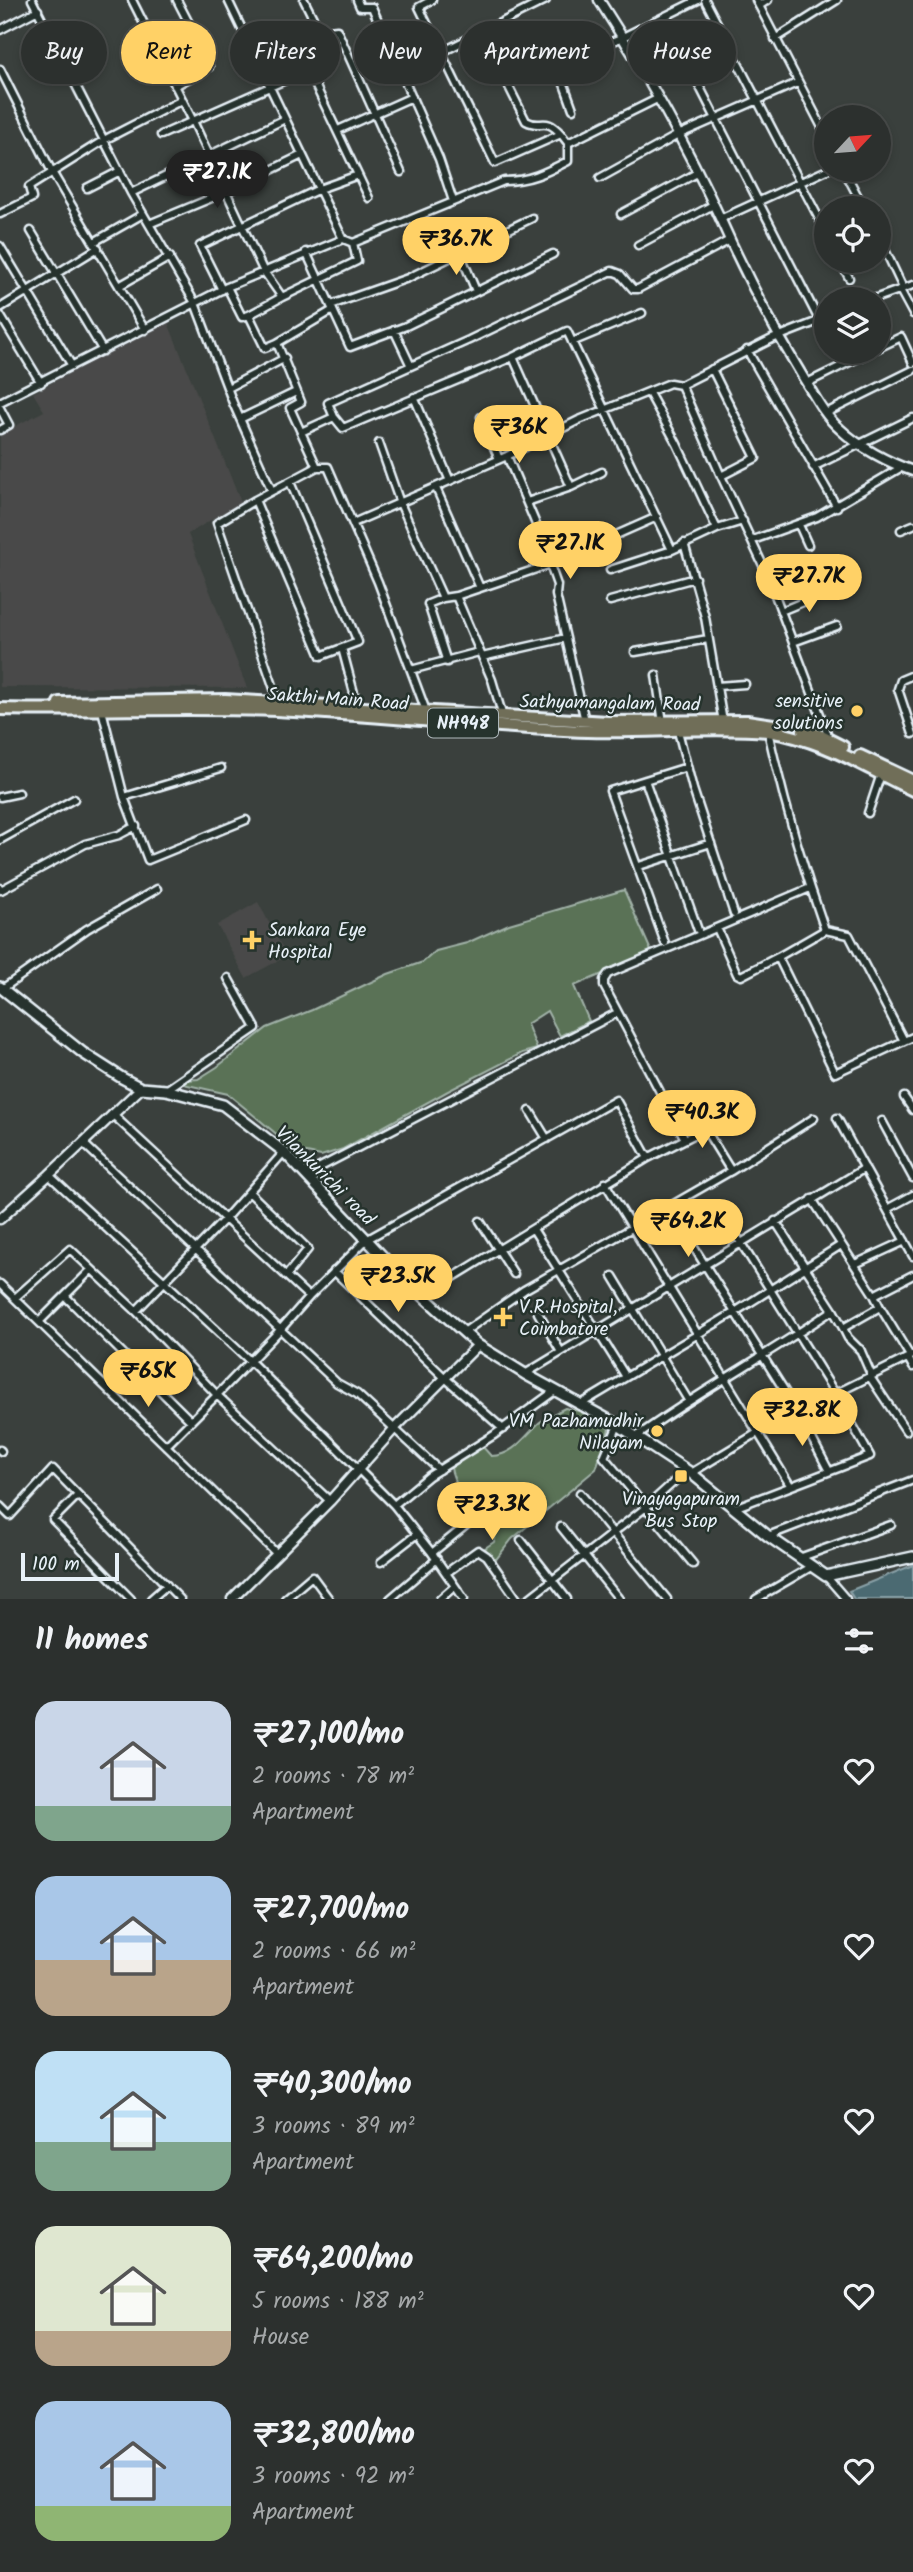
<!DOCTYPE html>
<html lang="en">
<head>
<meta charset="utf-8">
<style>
	:root { --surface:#2c302e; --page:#343836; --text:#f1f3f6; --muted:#a6a9aa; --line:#484b4a; --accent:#ffd166 }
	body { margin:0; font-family:Kalam,sans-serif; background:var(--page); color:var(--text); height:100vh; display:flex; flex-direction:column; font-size:26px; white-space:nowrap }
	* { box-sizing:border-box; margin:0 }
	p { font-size:23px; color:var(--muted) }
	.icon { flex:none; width:38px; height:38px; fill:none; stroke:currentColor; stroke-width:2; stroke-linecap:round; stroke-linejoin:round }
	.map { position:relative; height:1599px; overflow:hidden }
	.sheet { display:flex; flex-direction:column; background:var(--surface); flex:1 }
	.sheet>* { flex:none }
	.guide { position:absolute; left:21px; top:21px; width:872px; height:63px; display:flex; gap:14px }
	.needle { width:46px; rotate:64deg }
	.controls { position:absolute; left:814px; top:105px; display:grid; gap:14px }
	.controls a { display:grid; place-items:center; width:77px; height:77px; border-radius:50%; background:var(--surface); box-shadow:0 4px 10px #0003,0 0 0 2px var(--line); font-size:35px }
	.scale { position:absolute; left:21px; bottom:18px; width:98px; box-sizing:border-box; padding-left:7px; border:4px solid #e8f1f8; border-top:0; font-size:19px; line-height:24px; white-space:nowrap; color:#e8f1f8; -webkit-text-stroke:5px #26332d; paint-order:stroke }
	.price { position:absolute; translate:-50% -60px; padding:0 16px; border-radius:24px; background:var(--accent); color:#111; font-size:23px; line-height:46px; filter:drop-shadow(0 2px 4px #0008) }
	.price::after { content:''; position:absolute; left:50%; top:42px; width:21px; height:16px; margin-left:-10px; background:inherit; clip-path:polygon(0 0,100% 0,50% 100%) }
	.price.on { background:#222; color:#fff }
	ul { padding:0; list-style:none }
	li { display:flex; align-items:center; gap:21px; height:175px; padding:0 35px }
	li span { display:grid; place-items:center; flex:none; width:196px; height:140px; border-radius:21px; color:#555 }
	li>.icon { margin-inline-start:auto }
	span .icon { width:84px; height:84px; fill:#fffc; stroke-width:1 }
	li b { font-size:30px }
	h2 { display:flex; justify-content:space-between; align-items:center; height:84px; padding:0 35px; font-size:30px }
	.pill { padding:0 24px; border-radius:32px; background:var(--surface); box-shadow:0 4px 10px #0003,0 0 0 2px var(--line); font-size:24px; line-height:63px }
	.pill.on { background:var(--accent); color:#111 }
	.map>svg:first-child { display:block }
</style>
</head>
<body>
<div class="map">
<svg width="913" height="1599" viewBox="0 0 913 1599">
	<rect width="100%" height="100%" fill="#3a403d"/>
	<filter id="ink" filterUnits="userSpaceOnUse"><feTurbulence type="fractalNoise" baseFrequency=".0143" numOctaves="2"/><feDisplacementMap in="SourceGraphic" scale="14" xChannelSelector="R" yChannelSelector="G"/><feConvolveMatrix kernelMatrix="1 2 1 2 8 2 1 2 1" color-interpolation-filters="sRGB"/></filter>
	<g filter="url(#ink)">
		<path fill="#484948" d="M167 320 241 502 188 534 247 688 0 687V434L44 411 33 393Z
			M258 902 287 956 246 978 217 925Z"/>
		<path fill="#5a7257" stroke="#a1b2a8" stroke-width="2" d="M624 890 652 953 574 986 589 1021 560 1036 547 1011 527 1024 537 1049 522 1053 448 1091 343 1149 321 1156 297 1151 228 1094 183 1084 187 1080 198 1079 217 1067 267 1028 312 1010 388 974 423 962 436 951 467 943 509 924Z
			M565 1408C579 1410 599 1416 609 1429L596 1469 512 1539 494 1562 485 1548 494 1542 497 1528C487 1514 487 1518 476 1510 466 1501 452 1480 451 1467L483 1447 491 1456C513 1456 525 1436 540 1422 547 1417 557 1412 565 1408Z"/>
		<path fill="#4b6b72" stroke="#8aa1a8" stroke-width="2" d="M913 1565V1599H854L849 1591Z"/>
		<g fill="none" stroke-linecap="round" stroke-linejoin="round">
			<g stroke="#e8f1f8" stroke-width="11">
				<path id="minor" d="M32 0 131 193 195 303 233 403 272 491
					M132 0 193 121 263 270 282 297 249 315 265 348 277 343 301 402 290 408 301 432
					M228 0 343 239
					M304 0 320 32 337 30 401 172
					M357 0 360 7H372L439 159 453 201
					M432 0 419 7 495 163 561 134 568 143
					M705 0 826 232
					M756 0 826 135
					M759 6 768 0
					M664 17 819 320
					M0 30 38 10
					M482 33 526 121C542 130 544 115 561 134
					M775 39 837 0
					M546 42 557 65
					M442 52 546 0
					M0 69 52 172 145 330
					M175 86 209 67 208 60 177 0
					M573 109 557 65 623 37 698 0
					M338 130 412 97
					M161 135 308 70 369 198
					M844 170 864 208
					M600 178 678 135 797 83
					M87 188 120 171
					M131 193 285 119
					M0 214 32 198 29 187 104 140 182 100
					M621 214 697 173
					M720 219 827 170
					M149 224 226 192 302 155
					M31 231 103 351
					M878 235 903 288
					M94 242 143 214
					M638 245 713 205
					M0 246 72 366
					M306 252 350 347 406 326 553 254
					M460 253 476 291
					M840 261 849 278
					M119 286 170 257
					M227 287 242 317 249 315
					M222 290 200 246 319 189 358 175
					M900 290 913 314
					M282 297 357 261 353 243
					M874 299 913 285
					M331 305 408 278 532 218
					M0 308 98 248
					M0 315 41 383
					M826 318 772 339 681 385 721 476 767 574 829 738
					M394 330 410 364
					M572 342 642 313
					M277 343 333 310
					M878 348 901 337 913 363
					M747 350 837 507
					M513 357 571 487
					M712 369 756 458 721 476
					M807 383 870 352
					M228 388 285 358
					M649 393 677 444 717 529
					M414 397 450 481
					M0 402 227 287 343 239 353 243 504 181C529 181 545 173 568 161V143L659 98
					M0 408 9 425 0 430
					M826 413 913 370
					M334 417 328 403 469 340 612 271 620 274 633 289H638L728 241
					M481 417 499 459
					M240 419 296 392
					M379 443 400 503 443 598 456 596 492 680 503 717
					M507 456 535 522 557 585 556 595 585 721
					M317 467H328L378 582 426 711
					M813 467 913 418
					M290 482 358 642 342 648
					M436 488 480 588 548 565 657 517
					M255 500 321 656 342 648 358 708
					M527 502 571 487 602 472
					M353 523 507 456 579 420 670 383 681 385
					M799 525 808 545
					M901 530 913 525
					M753 540 817 517 902 467
					M684 543 705 617 723 722
					M610 570 672 550
					M456 596 480 588
					M443 598 428 604 447 662
					M610 601 695 578
					M781 611 827 592
					M793 642 837 626
					M635 652 708 639
					M482 657 566 638
					M411 670 479 652
					M656 675 663 723
					M913 675 901 680 898 689 913 734
					M717 686 745 684
					M279 703 217 523 255 500 317 467 301 432 334 417 343 428 513 357 567 331 672 550 717 529 743 521
					M102 710 124 797 148 860 246 820
					M678 731 693 789 734 914
					M768 731C783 799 802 865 825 930L849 935 904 1041 913 1037
					M645 780 698 930
					M0 797 19 793
					M124 797 221 768
					M868 813 881 774
					M0 840 74 799
					M639 866 711 843
					M0 888 1 890 85 844 119 835 136 826
					M717 928 737 974 741 976 778 957
					M825 930 778 957 835 1073 904 1041
					M665 943 610 791 687 767
					M2 989 87 929 157 889
					M166 1090 256 1028 228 978
					M904 1097 913 1110
					M530 1111 547 1139
					M112 1114 309 1297
					M837 1118 887 1209
					M882 1121 913 1178
					M685 1139 604 986V980L608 974 810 888
					M83 1143 337 1383 357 1394 439 1470
					M731 1171 814 1118
					M49 1175 250 1361 394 1505 432 1553 464 1599
					M305 1175 617 1013
					M605 1183 790 1485
					M249 1192 308 1249 286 1276
					M913 1195 887 1209 913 1256
					M812 1199 874 1295
					M719 1208 836 1395 870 1456 734 1508
					M480 1221 514 1274
					M775 1221 833 1310
					M533 1229 626 1377
					M686 1235 798 1412 829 1471
					M855 1264 905 1241
					M334 1271 444 1377 503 1429
					M613 1276 688 1400
					M0 1284 277 1554
					M66 1297 191 1421
					M15 1298 70 1249 136 1311 217 1395 166 1446
					M424 1298 434 1289 648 1158 705 1129 731 1171 524 1290 464 1332
					M880 1307 910 1356
					M136 1311 224 1220 284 1152
					M538 1313 561 1352
					M39 1322 91 1270
					M843 1328 848 1338 861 1351
					M860 1349 870 1372V1377L906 1431
					M908 1358 913 1367
					M525 1374 865 1168
					M581 1404 735 1312 841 1245
					M618 1425 604 1457 693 1564
					M636 1437C700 1391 769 1354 833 1310L843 1328 880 1307 874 1295 913 1275
					M0 1450 1 1451
					M691 1473 759 1432 913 1355
					M580 1493 667 1599
					M78 1495 53 1520 131 1599
					M330 1501 217 1395 280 1330 309 1297 366 1240 616 1100 648 1158
					M394 1505 429 1476 494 1435 556 1390
					M0 1506 10 1516 53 1469 180 1599
					M561 1527 619 1599
					M768 1536 913 1480
					M521 1540 567 1599
					M432 1553 475 1518
					M799 1558 891 1525
					M381 1562 417 1534
					M446 1573 478 1550 487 1556 517 1599
					M826 1576 846 1599
					M151 1599 167 1585
					M285 1599 312 1576 329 1599
					M390 1599 437 1559
					M440 1599 455 1586
					M528 1599 645 1508 686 1471
					M756 1599 811 1567"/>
			</g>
			<g stroke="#e8f1f8" stroke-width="13">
				<path id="tertiary" d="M599 0C644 70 685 142 720 218 744 272 772 326 803 377 814 395 824 415 840 429 859 447 889 463 913 471
					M0 1219 49 1175 141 1088
					M232 1599 330 1501 395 1428 478 1345"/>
			</g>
			<g stroke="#e8f1f8" stroke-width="14">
				<path id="secondary" d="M0 987 83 1053 122 1078 141 1088 166 1090 223 1105 284 1152 403 1278 478 1345 525 1374 618 1425 691 1473 768 1536 826 1576 913 1557"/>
			</g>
			<g stroke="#e8f1f8" stroke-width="16">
				<path id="trunk" d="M59 703 225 700 608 722 747 721 780 726
					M0 709C92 711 184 707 276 710 380 715 483 727 587 731 647 733 708 726 768 731 825 740 862 766 913 790
					M803 730 819 735 843 747
					M860 756 913 781"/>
			</g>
			<use href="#minor" stroke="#26332d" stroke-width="6"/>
			<use href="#tertiary" stroke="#26332d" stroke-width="8"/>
			<use href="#secondary" stroke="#26332d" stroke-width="9"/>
			<use href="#trunk" stroke="#706e59" stroke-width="10"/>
		</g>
	</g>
	<g fill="#ffd166" stroke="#26332d" stroke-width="2.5">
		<circle cx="857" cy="711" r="7"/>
		<path d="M248.5 929.5h7v7h7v7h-7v7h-7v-7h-7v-7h7z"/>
		<path d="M499.5 1306.5h7v7h7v7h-7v7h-7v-7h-7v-7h7z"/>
		<circle cx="657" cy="1431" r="7"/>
		<rect x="674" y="1469" width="14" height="14" rx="3.5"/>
	</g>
	<g text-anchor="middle" stroke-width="5" stroke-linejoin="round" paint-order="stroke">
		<rect fill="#26332d" stroke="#aeb8bb" stroke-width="2" x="428" y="708.5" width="70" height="29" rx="5"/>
		<g font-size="18" font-weight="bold" fill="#e8f1f8">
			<text x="463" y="729">NH948</text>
		</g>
		<g font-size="19" fill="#e8f1f8" stroke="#26332d">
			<text transform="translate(338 698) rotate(4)" y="7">Sakthi Main Road</text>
			<text transform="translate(610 702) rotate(1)" y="7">Sathyamangalam Road</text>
			<text transform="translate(326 1175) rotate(45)" y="7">Vilankurichi road</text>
		</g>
		<g font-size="19" fill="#e8f1f8" stroke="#26332d" text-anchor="end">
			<text x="843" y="707">sensitive<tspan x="843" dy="22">solutions</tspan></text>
			<text x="268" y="936" text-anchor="start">Sankara Eye<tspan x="268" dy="22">Hospital</tspan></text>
			<text x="519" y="1313" text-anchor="start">V.R.Hospital,<tspan x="519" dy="22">Coimbatore</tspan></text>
			<text x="643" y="1427">VM Pazhamudhir<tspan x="643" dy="22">Nilayam</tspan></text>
			<text x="681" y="1505" text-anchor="middle">Vinayagapuram<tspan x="681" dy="22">Bus Stop</tspan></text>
		</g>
	</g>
</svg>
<div class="controls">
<a><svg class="needle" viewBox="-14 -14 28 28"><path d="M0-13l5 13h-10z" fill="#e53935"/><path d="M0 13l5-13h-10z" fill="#a6a9aa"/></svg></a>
<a><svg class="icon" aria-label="locate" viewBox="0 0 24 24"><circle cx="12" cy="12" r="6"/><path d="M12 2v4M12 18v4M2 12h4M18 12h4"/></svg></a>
<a><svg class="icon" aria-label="layers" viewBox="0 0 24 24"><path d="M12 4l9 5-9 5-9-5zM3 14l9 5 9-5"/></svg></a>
</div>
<div class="scale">100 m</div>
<b class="price on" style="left:217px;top:210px">₹27.1K</b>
<b class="price" style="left:456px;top:277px">₹36.7K</b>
<b class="price" style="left:519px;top:465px">₹36K</b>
<b class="price" style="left:570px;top:581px">₹27.1K</b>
<b class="price" style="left:809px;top:614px">₹27.7K</b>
<b class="price" style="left:702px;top:1150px">₹40.3K</b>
<b class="price" style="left:688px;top:1259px">₹64.2K</b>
<b class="price" style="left:398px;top:1314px">₹23.5K</b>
<b class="price" style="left:148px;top:1409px">₹65K</b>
<b class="price" style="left:802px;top:1448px">₹32.8K</b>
<b class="price" style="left:492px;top:1542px">₹23.3K</b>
<div class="guide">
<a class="pill">Buy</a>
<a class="pill on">Rent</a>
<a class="pill">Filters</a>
<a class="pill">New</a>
<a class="pill">Apartment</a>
<a class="pill">House</a>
</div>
</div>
<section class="sheet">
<h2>11 homes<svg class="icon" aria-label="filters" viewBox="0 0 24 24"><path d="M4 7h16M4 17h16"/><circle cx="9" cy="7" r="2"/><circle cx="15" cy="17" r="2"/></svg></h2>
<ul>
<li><span style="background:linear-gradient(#c9d6e8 75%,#7fa58c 0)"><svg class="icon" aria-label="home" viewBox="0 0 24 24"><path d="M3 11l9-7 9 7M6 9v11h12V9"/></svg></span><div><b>₹27,100/mo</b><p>2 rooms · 78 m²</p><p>Apartment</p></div><svg class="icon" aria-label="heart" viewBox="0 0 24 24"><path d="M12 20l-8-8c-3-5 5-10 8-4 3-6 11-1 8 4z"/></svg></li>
<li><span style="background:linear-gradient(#a9c7e8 60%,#b9a48a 0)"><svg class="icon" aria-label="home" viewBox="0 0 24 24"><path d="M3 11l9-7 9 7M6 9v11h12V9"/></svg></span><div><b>₹27,700/mo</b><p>2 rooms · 66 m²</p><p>Apartment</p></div><svg class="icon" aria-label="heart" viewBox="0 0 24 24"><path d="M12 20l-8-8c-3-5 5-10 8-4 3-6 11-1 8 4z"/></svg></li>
<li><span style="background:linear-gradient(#bfe0f5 65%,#7fa58c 0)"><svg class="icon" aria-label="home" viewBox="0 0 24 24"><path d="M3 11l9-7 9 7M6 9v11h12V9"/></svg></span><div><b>₹40,300/mo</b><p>3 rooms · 89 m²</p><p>Apartment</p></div><svg class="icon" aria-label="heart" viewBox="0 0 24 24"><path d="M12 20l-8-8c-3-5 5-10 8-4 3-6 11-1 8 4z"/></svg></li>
<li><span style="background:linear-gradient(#dfe7d0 75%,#b9a48a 0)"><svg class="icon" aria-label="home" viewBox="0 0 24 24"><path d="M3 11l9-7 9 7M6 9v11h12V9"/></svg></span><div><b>₹64,200/mo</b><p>5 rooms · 188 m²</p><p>House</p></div><svg class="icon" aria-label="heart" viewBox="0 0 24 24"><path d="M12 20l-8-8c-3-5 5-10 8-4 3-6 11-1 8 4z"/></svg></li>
<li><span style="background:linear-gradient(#a9c7e8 75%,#8fb573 0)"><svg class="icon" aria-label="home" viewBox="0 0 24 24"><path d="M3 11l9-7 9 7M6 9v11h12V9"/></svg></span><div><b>₹32,800/mo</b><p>3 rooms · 92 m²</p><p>Apartment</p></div><svg class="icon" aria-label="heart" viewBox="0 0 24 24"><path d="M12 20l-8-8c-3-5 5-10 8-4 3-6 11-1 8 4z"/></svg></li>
</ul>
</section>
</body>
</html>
